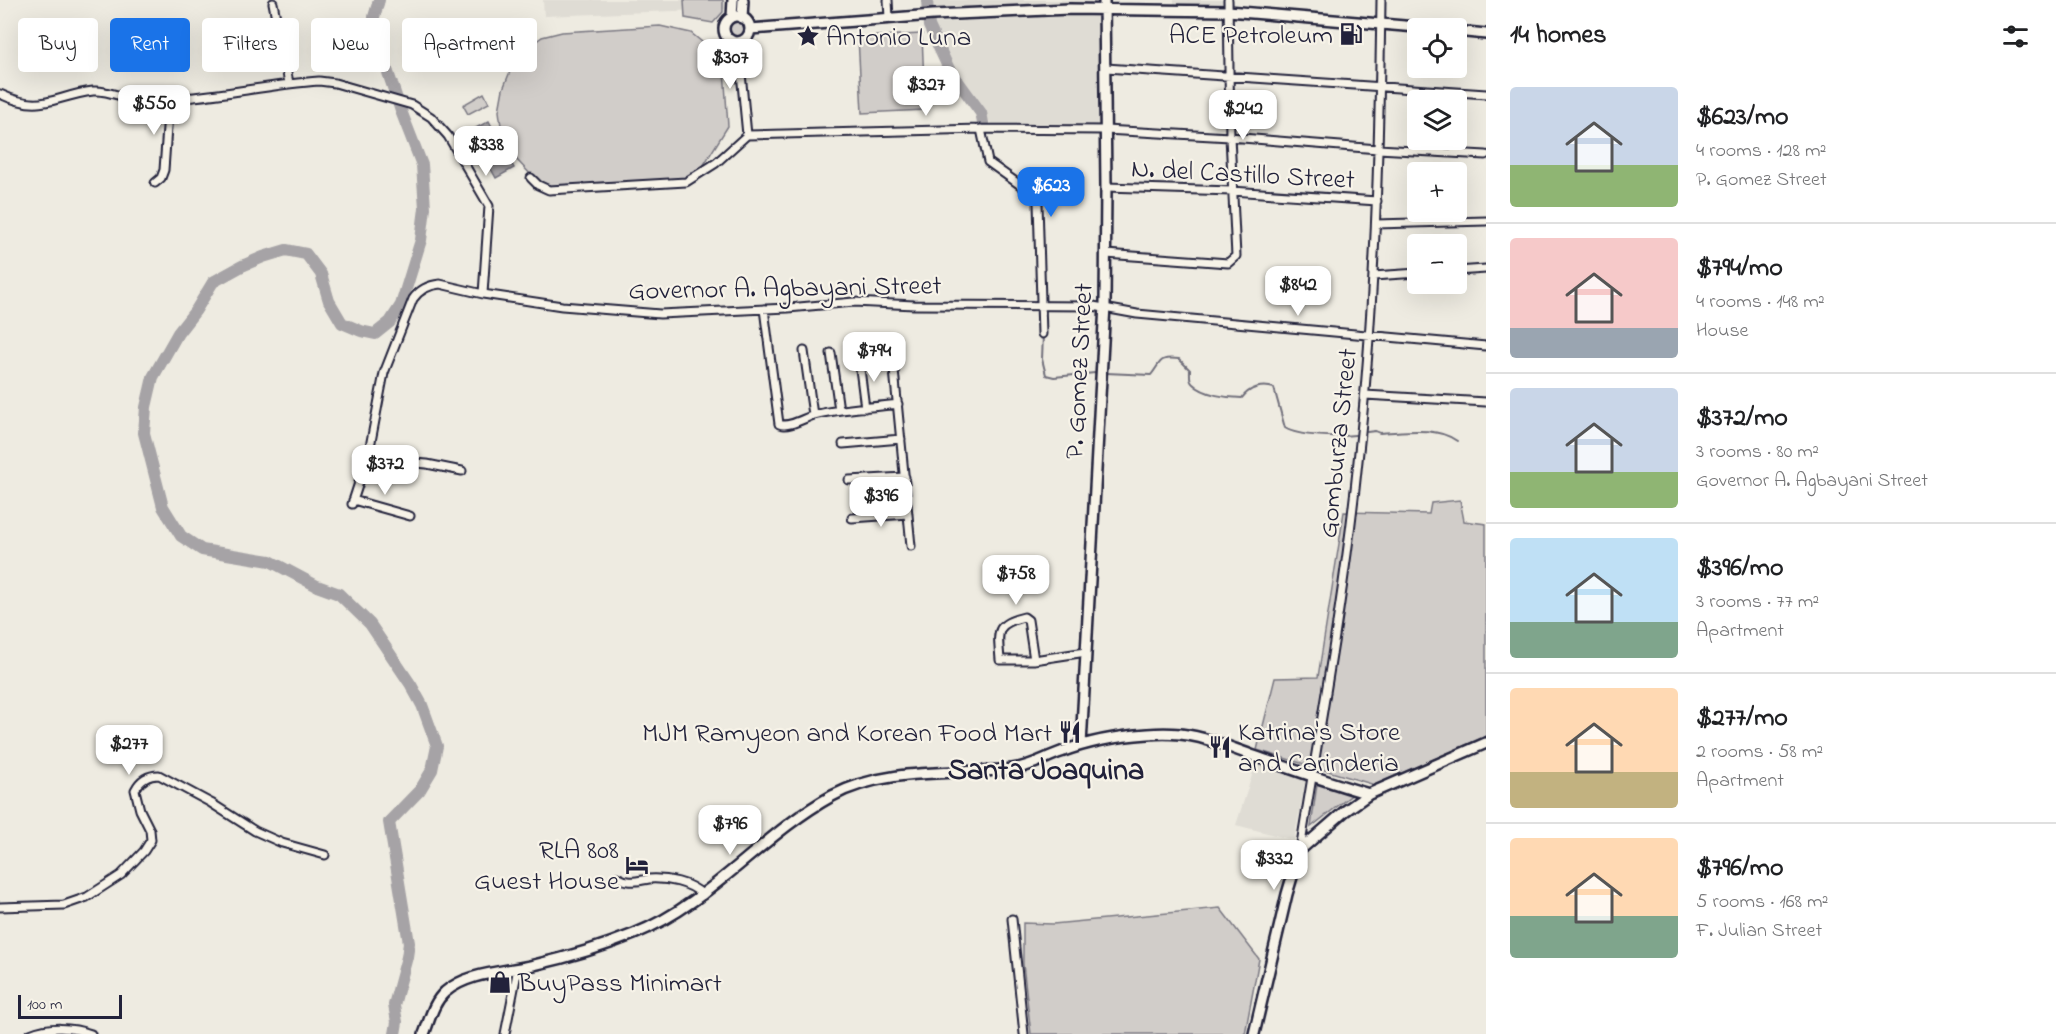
<!DOCTYPE html>
<html lang="en">
<head>
<meta charset="utf-8">
<style>
	:root { --surface:#fff; --page:#f6f6f6; --text:#202124; --muted:#757577; --line:#e0e0e0; --accent:#1a73e8 }
	body { margin:0; font-family:"Indie Flower",sans-serif; background:var(--page); color:var(--text); height:100vh; display:flex; flex-direction:column; font-size:22px; white-space:nowrap }
	* { box-sizing:border-box; margin:0 }
	p { font-size:20px; color:var(--muted) }
	.icon { flex:none; width:33px; height:33px; fill:none; stroke:currentColor; stroke-width:2; stroke-linecap:round; stroke-linejoin:round }
	.map { position:relative; flex:1; overflow:hidden }
	.drawer { display:flex; flex-direction:column; background:var(--surface); width:570px }
	.drawer>* { flex:none }
	.top-card { position:absolute; left:18px; top:18px; width:570px; height:54px; display:flex; gap:12px }
	.tools { position:absolute; left:1407px; top:18px; display:grid; gap:12px }
	.tools a { display:grid; place-items:center; width:60px; height:60px; border-radius:6px; background:var(--surface); box-shadow:0 6px 24px #0002; font-size:30px }
	.scale { position:absolute; left:18px; bottom:15px; width:104px; box-sizing:border-box; padding-left:6px; border:3px solid #22223b; border-top:0; font-size:16px; line-height:21px; white-space:nowrap; color:#22223b; -webkit-text-stroke:4px #f7f3e8; paint-order:stroke }
	.price { position:absolute; translate:-50% -51px; padding:0 14px; border-radius:12px; background:#fff; color:#222; font-size:20px; line-height:39px; filter:drop-shadow(0 2px 3px #0008) }
	.price::after { content:''; position:absolute; left:50%; top:36px; width:18px; height:14px; margin-left:-9px; background:inherit; clip-path:polygon(0 0,100% 0,50% 100%) }
	.price.current { background:var(--accent); color:#fff }
	ul { padding:0; list-style:none }
	li { display:flex; align-items:center; gap:18px; height:150px; padding:0 24px }
	li+li { border-top:2px solid var(--line) }
	li span { display:grid; place-items:center; flex:none; width:168px; height:120px; border-radius:6px; color:#555 }
	li>.icon { margin-inline-start:auto }
	span .icon { width:72px; height:72px; fill:#fffc; stroke-width:1 }
	li b { font-size:26px }
	h2 { display:flex; justify-content:space-between; align-items:center; height:72px; padding:0 24px; font-size:26px }
	.pill { padding:0 21px; border-radius:6px; background:var(--surface); box-shadow:0 6px 24px #0002; font-size:21px; line-height:54px }
	.pill.current { background:var(--accent); color:#fff }
	main { display:flex; flex:1; min-height:0 }
	.map>svg:first-child { display:block }
</style>
</head>
<body>
<main>
<div class="map">
<svg width="1486" height="1034" viewBox="0 0 1486 1034">
	<rect width="100%" height="100%" fill="#eeebe1"/>
	<filter id="ink" filterUnits="userSpaceOnUse"><feTurbulence type="fractalNoise" baseFrequency=".0167" numOctaves="2"/><feDisplacementMap in="SourceGraphic" scale="12" xChannelSelector="R" yChannelSelector="G"/><feConvolveMatrix kernelMatrix="1 2 1 2 8 2 1 2 1" color-interpolation-filters="sRGB"/></filter>
	<g filter="url(#ink)">
		<path fill="#dfdcd4" d="M543 0H727V9L544 16Z
			M932 0H1096V1L933 8Z
			M1174 0H1225L1224 11 1174 10Z
			M1099 13 1104 128 992 125 939 46 932 23Z
			M1256 763 1306 778 1294 840 1236 825Z"/>
		<path fill="#d1cdc9" stroke="#7a7882" stroke-width="1.5" d="M684 0H723V12L713 23 685 18Z
			M725 29a11 11 0 1 1 22 0a11 11 0 1 1-22 0Z
			M660 26 691 33 713 51 724 70 728 126 700 171 685 178 669 182 553 187 536 180 516 159 502 133 499 111 503 89 511 69 527 48 542 37 562 32Z
			M922 34 925 110 862 113 858 37Z
			M484 93 489 103 468 114 463 105Z
			M1460 500 1464 521 1486 524V736L1375 785 1257 750 1275 678 1318 677 1344 512 1429 514 1431 503Z
			M1317 784 1354 793 1311 827Z
			M1220 908 1259 959 1245 1034H1031L1023 964V923L1053 924Z"/>
		<path fill="#a6a3a6" stroke="#716f7b" stroke-width="1.5" d="M489 121 514 168 496 178 470 131Z"/>
		<g fill="none" stroke-linecap="round" stroke-linejoin="round">
			<path stroke="#716f7b" stroke-width="2" d="M1043 335 1042 359 1046 375 1054 377 1095 373
				M1106 373 1151 375C1162 361 1158 357 1179 359L1190 370C1190 375 1189 381 1193 384 1204 395 1228 398 1242 398 1249 388 1262 384 1274 388L1285 428C1299 437 1339 437 1355 435
				M1367 432 1375 431 1380 433C1405 432 1436 426 1457 441"/>
			<path stroke="#a6a3a6" stroke-width="12" d="M379 0 374 17V31L401 111 422 165 425 208 421 240 401 305 390 322 375 334 361 331 342 323 329 301 321 274 306 254 286 250 263 257 242 266 213 282 196 310 178 333 153 377 146 407 144 433 163 507 181 536 202 550 270 561 317 586 339 594 370 624 411 685 422 705 437 746 432 770 420 790 389 822 409 943 407 957 394 1005 397 1022 395 1034
				M927 0 929 26 949 69 981 113 983 123"/>
			<g stroke="#22223b" stroke-width="11">
				<path id="street" d="M888 0 889 18
					M273 3 289 83
					M738 42 747 135
					M1106 68 1486 94
					M0 94C43 114 53 96 93 91 104 90 114 94 124 97 135 99 145 100 156 100 211 98 265 85 319 81L335 83 412 105 431 117 448 136 489 206 483 294
					M981 129 988 162 1034 195 1038 203 1042 334
					M747 135 981 129 1105 130 1230 137 1378 149 1486 155
					M531 178 538 185 549 190 686 182 716 163 747 135
					M155 183 161 178 164 170 169 99
					M1106 187 1232 191 1377 201
					M1376 224 1486 221
					M1106 254 1228 263 1236 256 1230 137 1228 0
					M1456 271 1486 269
					M1373 276 1418 273
					M764 309 779 424C789 428 804 418 814 415 841 408 870 408 898 404
					M892 349 911 546
					M804 351 813 415
					M831 353 839 410
					M859 361 865 408
					M1365 395 1486 402
					M843 444 901 439
					M367 459 427 464 462 471
					M849 480 905 477
					M353 500 410 516
					M352 504 369 452 384 373 413 299C420 289 429 285 440 284L483 294 562 306 660 314 788 308 854 302 914 305 1093 306 1137 314 1486 346
					M852 518 908 514
					M1034 660 1028 620 1024 617C994 624 998 632 1000 660H1034L1086 652
					M1300 850C1321 720 1345 591 1358 461 1375 308 1379 154 1381 0
					M617 877C629 884 636 881 649 879 667 878 690 882 703 895
					M0 907 64 905 87 897 121 875 144 851 151 840 150 830 140 810 135 790C140 780 148 775 159 775L211 803 255 831 282 843 325 855
					M1012 919 1024 1034
					M30 1034C49 1026 72 1027 91 1034
					M505 1034 518 968"/>
			</g>
			<g stroke="#22223b" stroke-width="14">
				<path id="secondary" d="M724 29a13 13 0 1 1 26 0a13 13 0 1 1-26 0Z
					M732 17 733 0
					M742 18 743 0
					M750 29 933 15 1069 9 1228 11 1428 28
					M1456 31 1486 34
					M1081 745 1105 305 1106 187 1104 0
					M424 1034C430 1019 433 1003 445 992 468 972 506 972 534 965 569 957 602 947 634 934 711 903 761 835 832 796 885 767 952 775 1012 769 1030 767 1044 758 1061 752 1087 742 1119 736 1148 734 1192 730 1215 742 1254 756 1292 769 1330 783 1369 794
					M1254 1034 1287 894 1300 850 1345 811 1369 794 1486 743"/>
			</g>
			<use href="#street" stroke="#f7f3e8" stroke-width="7"/>
			<use href="#secondary" stroke="#f7f3e8" stroke-width="9"/>
		</g>
	</g>
	<defs>
		<g id="fuel-bare" transform="scale(1.8)"><path d="M-5.5-6h7V0h2V4h1.3V-2.5L3-4.5l.8-.8L6-3V5H2.5V1h-1V6h-7ZM-4.2-4.7v3.2H.2V-4.7Z" fill="#22223b" stroke="#f7f3e8" stroke-width="2.5" paint-order="stroke"/></g>
		<g id="sight-bare" transform="scale(1.8)"><path d="M0-6L1.8-2.2L6-1.7L2.9 1.2L3.7 5.4L0 3.3L-3.7 5.4L-2.9 1.2L-6-1.7L-1.8-2.2Z" fill="#22223b" stroke="#f7f3e8" stroke-width="2.5" paint-order="stroke"/></g>
		<g id="restaurant-bare" transform="scale(1.8)"><path d="M-5-6h1v4h1v-4h1v4h1v-4h1v5L-1.5 .5V6h-2V.5L-5-1ZM5-6V6H3V1.5H1.5Q1.5-4 5-6Z" fill="#22223b" stroke="#f7f3e8" stroke-width="2.5" paint-order="stroke"/></g>
		<g id="hotel-bare" transform="scale(1.8)"><path d="M-6-4.5h1.5V1H6V5H4.5V3h-9V5H-6ZM-4 0a1.8 1.8 0 1 1 3.6 0ZM.5 0V-2.5h3Q6-2.5 6 0Z" fill="#22223b" stroke="#f7f3e8" stroke-width="2.5" paint-order="stroke"/></g>
		<g id="shop-bare" transform="scale(1.8)"><path d="M-5-2.5h2.3a2.7 3.5 0 0 1 5.4 0H5L5.5 6h-11ZM-1.5-2.5h3a1.5 2.3 0 0 0-3 0Z" fill="#22223b" stroke="#f7f3e8" stroke-width="2.5" paint-order="stroke"/></g>
	</defs>
	<g fill-rule="evenodd">
		<use href="#fuel-bare" x="1351" y="34"/>
		<use href="#sight-bare" x="808" y="36"/>
		<use href="#restaurant-bare" x="1070" y="732"/>
		<use href="#restaurant-bare" x="1220" y="747"/>
		<use href="#hotel-bare" x="637" y="865"/>
		<use href="#shop-bare" x="500" y="982"/>
	</g>
	<g text-anchor="middle" stroke-width="4.5" stroke-linejoin="round" paint-order="stroke">
		<g font-size="27" fill="#22223b" stroke="#f7f3e8" text-anchor="end">
			<text x="1333" y="43">ACE Petroleum</text>
			<text x="826" y="45" text-anchor="start">Antonio Luna</text>
			<text x="1238" y="740" text-anchor="start">Katrina's Store<tspan x="1238" dy="31">and Carinderia</tspan></text>
			<text x="1052" y="741">MJM Ramyeon and Korean Food Mart</text>
			<text x="619" y="858">RLA 808<tspan x="619" dy="31">Guest House</tspan></text>
			<text x="518" y="991" text-anchor="start">BuyPass Minimart</text>
		</g>
		<g font-size="27" fill="#22223b" stroke="#f7f3e8">
			<text transform="translate(1243 173) rotate(3)" y="9">N. del Castillo Street</text>
			<text transform="translate(785 287) rotate(-1)" y="9">Governor A. Agbayani Street</text>
			<text transform="translate(1078 371) rotate(-87)" y="9">P. Gomez Street</text>
			<text transform="translate(1337 443) rotate(-84)" y="9">Gomburza Street</text>
		</g>
		<g font-size="30" font-weight="bold" fill="#22223b" stroke="#f7f3e8">
			<text x="1046" y="779">Santa Joaquina</text>
		</g>
	</g>
</svg>
<div class="tools">
<a><svg class="icon" aria-label="locate" viewBox="0 0 24 24"><circle cx="12" cy="12" r="6"/><path d="M12 2v4M12 18v4M2 12h4M18 12h4"/></svg></a>
<a><svg class="icon" aria-label="layers" viewBox="0 0 24 24"><path d="M12 4l9 5-9 5-9-5zM3 14l9 5 9-5"/></svg></a>
<a>+</a>
<a>−</a>
</div>
<div class="scale">100 m</div>
<b class="price" style="left:730px;top:90px">$307</b>
<b class="price" style="left:926px;top:117px">$327</b>
<b class="price" style="left:154px;top:136px">$550</b>
<b class="price" style="left:1243px;top:141px">$242</b>
<b class="price" style="left:486px;top:177px">$338</b>
<b class="price current" style="left:1051px;top:218px">$623</b>
<b class="price" style="left:1298px;top:317px">$842</b>
<b class="price" style="left:874px;top:383px">$794</b>
<b class="price" style="left:385px;top:496px">$372</b>
<b class="price" style="left:881px;top:528px">$396</b>
<b class="price" style="left:1016px;top:606px">$758</b>
<b class="price" style="left:129px;top:776px">$277</b>
<b class="price" style="left:730px;top:856px">$796</b>
<b class="price" style="left:1274px;top:891px">$332</b>
<div class="top-card">
<a class="pill">Buy</a>
<a class="pill current">Rent</a>
<a class="pill">Filters</a>
<a class="pill">New</a>
<a class="pill">Apartment</a>
</div>
</div>
<section class="drawer">
<h2>14 homes<svg class="icon" aria-label="filters" viewBox="0 0 24 24"><path d="M4 7h16M4 17h16"/><circle cx="9" cy="7" r="2"/><circle cx="15" cy="17" r="2"/></svg></h2>
<ul>
<li><span style="background:linear-gradient(#c9d6e8 65%,#8fb573 0)"><svg class="icon" aria-label="home" viewBox="0 0 24 24"><path d="M3 11l9-7 9 7M6 9v11h12V9"/></svg></span><div><b>$623/mo</b><p>4 rooms · 128 m²</p><p>P. Gomez Street</p></div></li>
<li><span style="background:linear-gradient(#f6c9c9 75%,#9aa5b1 0)"><svg class="icon" aria-label="home" viewBox="0 0 24 24"><path d="M3 11l9-7 9 7M6 9v11h12V9"/></svg></span><div><b>$794/mo</b><p>4 rooms · 148 m²</p><p>House</p></div></li>
<li><span style="background:linear-gradient(#c9d6e8 70%,#8fb573 0)"><svg class="icon" aria-label="home" viewBox="0 0 24 24"><path d="M3 11l9-7 9 7M6 9v11h12V9"/></svg></span><div><b>$372/mo</b><p>3 rooms · 80 m²</p><p>Governor A. Agbayani Street</p></div></li>
<li><span style="background:linear-gradient(#bfe0f5 70%,#7fa58c 0)"><svg class="icon" aria-label="home" viewBox="0 0 24 24"><path d="M3 11l9-7 9 7M6 9v11h12V9"/></svg></span><div><b>$396/mo</b><p>3 rooms · 77 m²</p><p>Apartment</p></div></li>
<li><span style="background:linear-gradient(#ffd9b3 70%,#c2b280 0)"><svg class="icon" aria-label="home" viewBox="0 0 24 24"><path d="M3 11l9-7 9 7M6 9v11h12V9"/></svg></span><div><b>$277/mo</b><p>2 rooms · 58 m²</p><p>Apartment</p></div></li>
<li><span style="background:linear-gradient(#ffd9b3 65%,#7fa58c 0)"><svg class="icon" aria-label="home" viewBox="0 0 24 24"><path d="M3 11l9-7 9 7M6 9v11h12V9"/></svg></span><div><b>$796/mo</b><p>5 rooms · 168 m²</p><p>F. Julian Street</p></div></li>
</ul>
</section>
</main>
</body>
</html>
